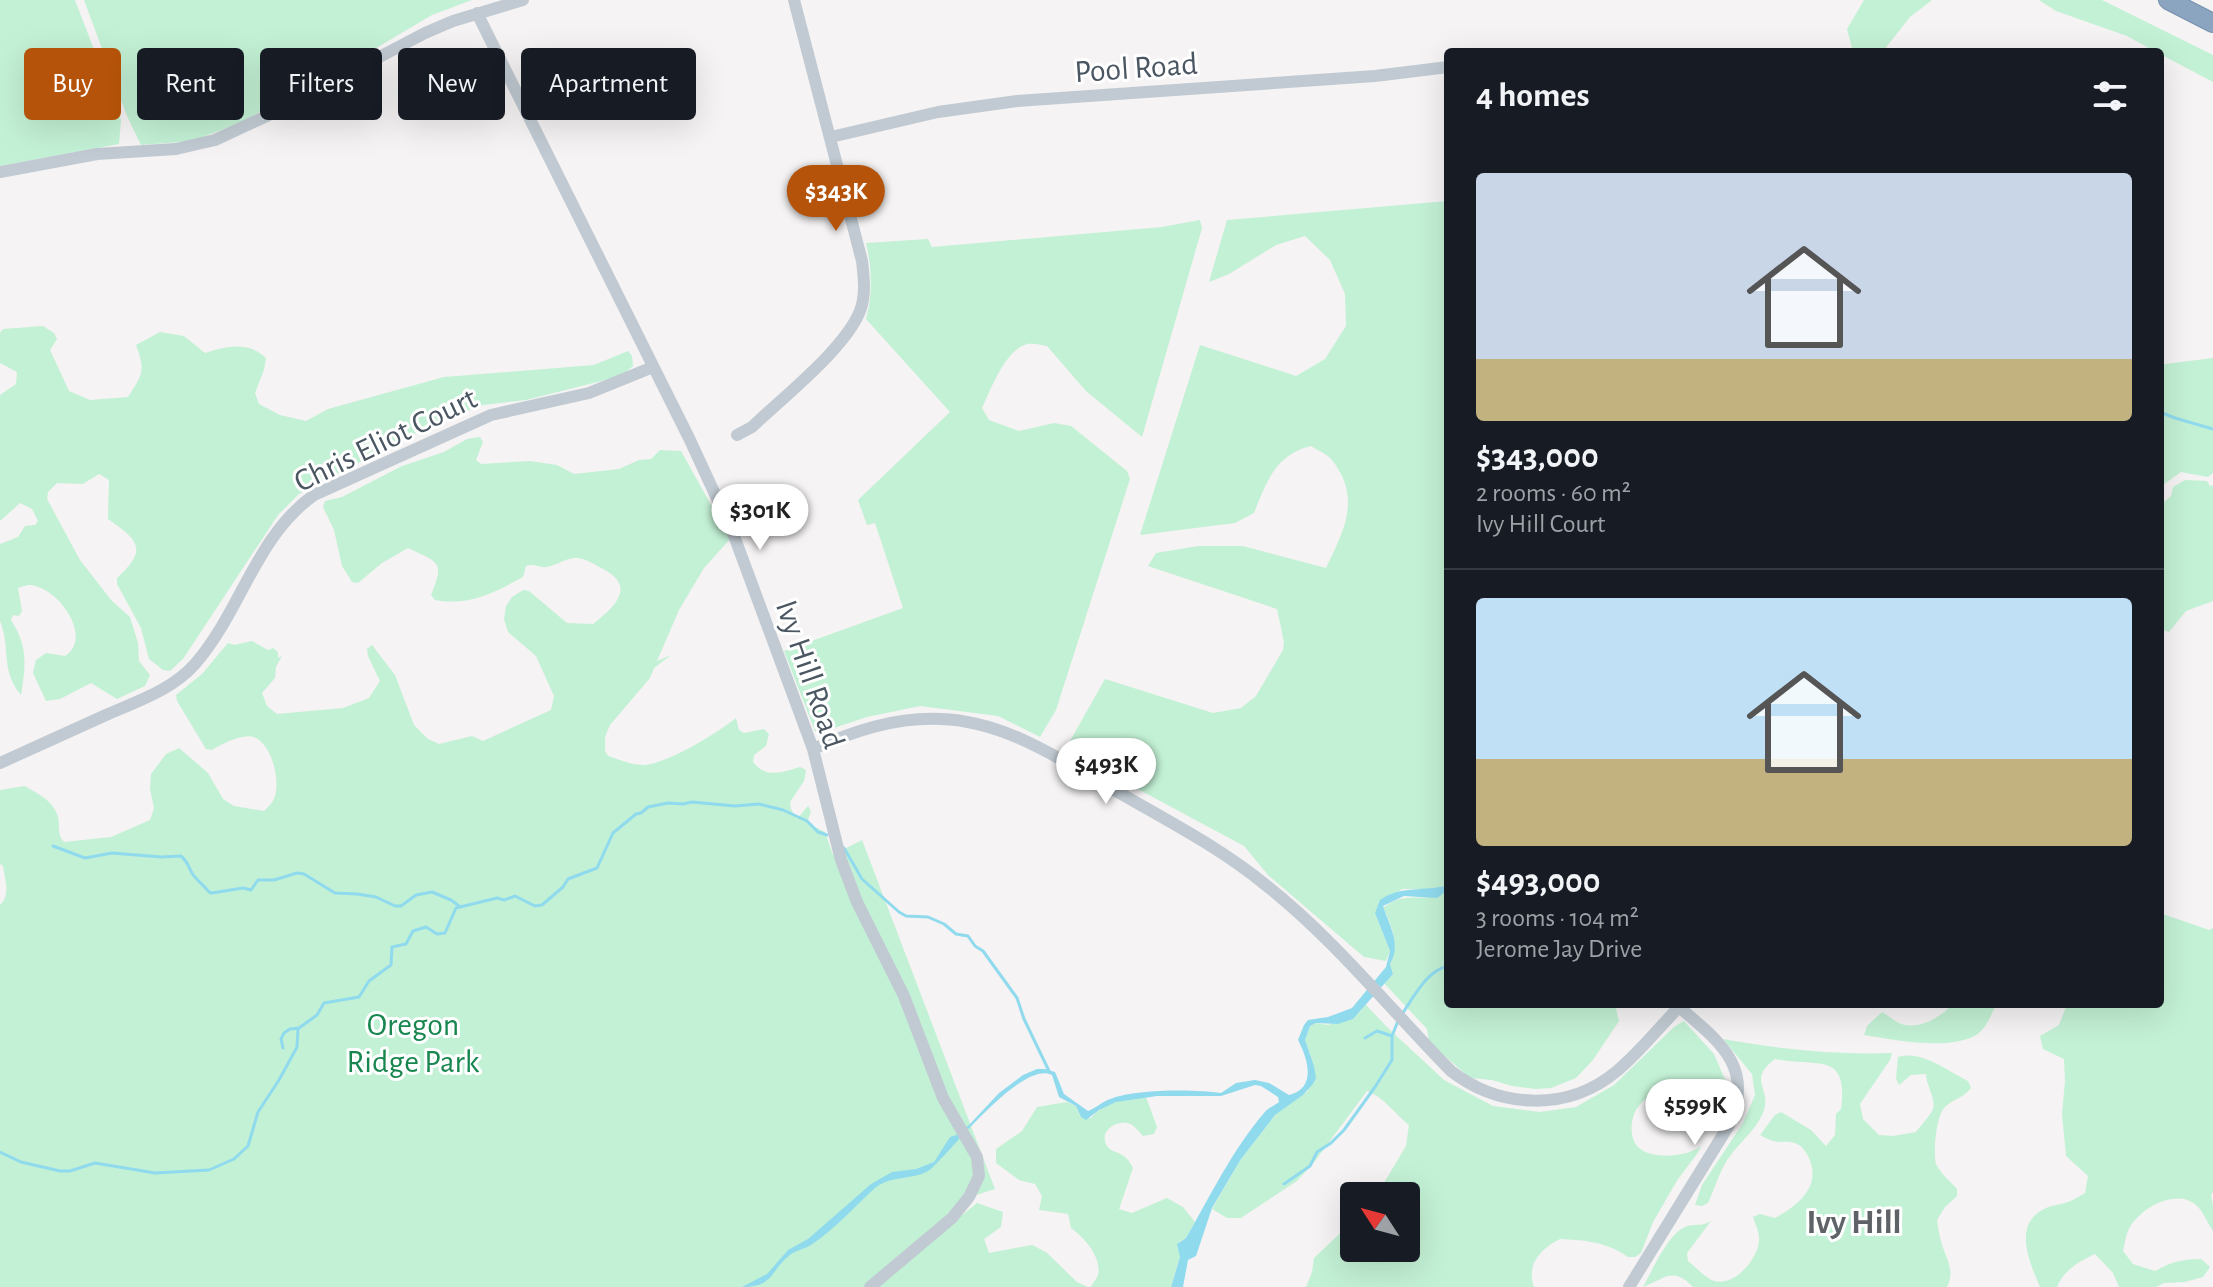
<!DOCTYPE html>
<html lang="en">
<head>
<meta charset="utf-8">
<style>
	:root { --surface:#171b24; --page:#20242c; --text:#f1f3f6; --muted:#9ea1a6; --line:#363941; --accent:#b45309 }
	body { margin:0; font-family:"Alegreya Sans",sans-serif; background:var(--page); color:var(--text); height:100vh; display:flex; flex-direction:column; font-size:30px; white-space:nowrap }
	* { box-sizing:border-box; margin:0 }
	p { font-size:26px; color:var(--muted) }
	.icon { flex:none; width:44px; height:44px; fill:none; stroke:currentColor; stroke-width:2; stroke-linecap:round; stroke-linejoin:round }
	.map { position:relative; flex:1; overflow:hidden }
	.sheet { position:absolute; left:1444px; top:48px; width:720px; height:960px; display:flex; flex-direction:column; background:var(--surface); border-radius:8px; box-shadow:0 8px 32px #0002 }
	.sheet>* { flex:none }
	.top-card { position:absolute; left:24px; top:48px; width:760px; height:72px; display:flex; gap:16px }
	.needle { width:52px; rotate:306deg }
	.fabs { position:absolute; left:1340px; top:1182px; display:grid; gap:16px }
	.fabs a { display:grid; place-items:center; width:80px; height:80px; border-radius:8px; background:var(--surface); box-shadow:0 8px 32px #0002; font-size:40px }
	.price { position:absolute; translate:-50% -68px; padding:0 18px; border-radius:28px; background:#fff; color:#222; font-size:26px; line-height:52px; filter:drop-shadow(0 2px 4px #0008) }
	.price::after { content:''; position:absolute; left:50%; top:48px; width:24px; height:18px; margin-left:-12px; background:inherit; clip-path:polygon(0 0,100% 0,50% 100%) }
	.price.current { background:var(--accent); color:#fff }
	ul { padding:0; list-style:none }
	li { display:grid; align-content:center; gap:16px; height:424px; padding:0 32px }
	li+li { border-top:2px solid var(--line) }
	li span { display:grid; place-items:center; height:248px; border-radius:8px; color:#555 }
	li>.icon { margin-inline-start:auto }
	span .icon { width:144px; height:144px; fill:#fffc; stroke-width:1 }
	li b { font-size:34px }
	h2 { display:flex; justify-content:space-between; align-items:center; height:96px; padding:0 32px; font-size:34px }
	.chip { padding:0 28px; border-radius:8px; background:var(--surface); box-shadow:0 8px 32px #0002; font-size:28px; line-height:72px }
	.chip.current { background:var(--accent); color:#fff }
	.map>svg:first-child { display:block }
</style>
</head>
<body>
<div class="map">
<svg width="2213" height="1287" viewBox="0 0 2213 1287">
	<rect width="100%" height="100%" fill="#f5f3f3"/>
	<path fill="#c3f1d5" d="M0 0H75L121 120 119 144 0 166Z
		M84 0H472L432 15 339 70 237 124 192 141 141 145 127 116Z
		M1864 0H1932L1910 17 1884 50 1853 52 1847 29Z
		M2039 0H2102L2213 55V82L2160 54V52H2156L2127 36 2056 11Z
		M1448 201V885L1432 889H1402L1375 913 1390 951 1386 961 1364 957 1269 876 1244 846 1065 750 1105 679 1213 713 1241 708 1256 696 1283 650 1284 642 1277 609 1148 566 1156 553 1198 546H1243L1326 568C1344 530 1362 498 1332 460 1327 454 1317 450 1311 446 1276 454 1266 482 1254 513L1235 523 1140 535 1200 345 1296 376 1325 359 1346 326 1345 294 1330 260 1305 236 1276 245 1229 274 1209 282 1227 220Z
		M1200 220 1202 228 1142 437 1086 391 1047 346C1042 345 1033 343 1027 344 1005 350 991 389 982 408L989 420 1019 431 1054 423 1071 426 1127 471 1130 479 1056 710 1040 737 998 716 920 706 867 717 819 733 815 731 784 651 903 608 875 523 867 525 858 500 950 412 866 319C873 293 872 269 866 243L928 239 932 247 1162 227Z
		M43 326 54 333 57 339 50 350 69 391 90 400 128 397C142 375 146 371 136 345L160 332 184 336 205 353C227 346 248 341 266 358L264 370 255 393 259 404 280 415 306 421 328 409 444 377 594 365 628 351 632 356 633 366 621 376 526 400 483 405 439 421 299 494 278 515 183 659 170 671 163 670 149 659 141 628 117 584V578C149 549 138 540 108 519L109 480 99 474 83 484 57 483 48 492 47 499 80 560 112 601 130 617 138 643 139 661 150 675 145 686 117 699 91 683 60 699 46 701 33 673 36 660 46 653 65 656C94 637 58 587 30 585 27 585 21 587 18 588L22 611 19 616 13 615 11 620C28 646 26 665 21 695 0 670 11 648 0 621V544L18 537 25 526 35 525 38 521 32 509 20 503 0 521V395L16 384 17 372 0 363V333L3 329Z
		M2213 358V473L2208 477 2181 472 2160 487V363L2165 364Z
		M480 437 483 442 476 460 481 464 530 461 557 465 574 474 619 469 639 460 651 459 660 450 681 451 730 539 704 568 679 610 657 661 671 655 654 668 650 678 610 725 605 737V751L608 756C618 759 634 766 645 765 670 762 716 734 736 718L739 730 744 733 764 729 769 734 766 746 754 755 753 762C766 779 783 772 800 767L806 770 804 781 790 802 791 809 797 819 808 806 811 811 807 823 825 832 833 855 862 840 995 1189 961 1200 925 1238 863 1287H0V905C11 894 5 881 3 866L0 864V790L25 786C38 794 54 801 58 817 60 827 57 834 64 842L111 837 150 820 154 808 150 789 151 774 166 754 179 748 208 773 223 799 234 806 264 811C265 810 273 802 273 801 282 785 273 745 254 737 243 733 221 744 212 750L206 749 177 701 176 695 202 674 228 643 234 645 252 641 268 650 273 648 278 652V658L282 656 276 667 275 678 262 693 267 706 277 714 343 708 369 698 380 681 368 656 367 649 372 645 395 675 414 725 428 739 439 744 472 736 483 741 551 710 554 696 536 656 508 632 504 619 506 606 512 597 523 590 529 591 567 623 593 624C613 608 638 587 603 569 594 564 584 557 574 558 564 559 554 567 544 567 537 567 534 563 526 566L523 577C493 593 470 606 435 600L431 595C445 561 439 563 408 548L382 563 358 583 352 582 342 566 334 530 323 507 325 501 342 497 402 466 444 452 467 439Z
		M2185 480 2207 481 2210 486 2213 485V601L2186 611 2169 632 2160 629V516L2164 510V502L2171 496 2173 487Z
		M1448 890V1004H1615L1619 1021 1593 1060 1576 1078 1551 1088 1535 1089 1512 1086 1492 1080 1470 1078 1429 1042 1427 1029 1384 983 1393 974 1390 964C1400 946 1392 925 1383 908 1407 888 1427 906 1448 890Z
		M2160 913 2209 930 2213 928V1192L2211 1195 2213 1205V1231C2208 1224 2203 1211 2196 1205 2176 1188 2141 1208 2130 1227 2126 1233 2125 1243 2123 1251L2133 1264 2155 1271C2171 1262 2183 1259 2201 1259L2210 1267 2203 1277 2185 1282 2164 1283 2156 1287H2119L2113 1273 2095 1254C2078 1262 2064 1270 2057 1287H2040C2030 1263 2012 1225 2044 1209 2051 1205 2060 1205 2068 1202 2074 1200 2079 1196 2085 1193L2088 1176 2066 1156 2062 1114 2065 1081 2064 1059 2043 1049 2040 1036 2059 1025 2067 1004H2160Z
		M1365 1004 1388 1028 1444 1080 1493 1106 1540 1112 1576 1107 1614 1085 1674 1027 1684 1021 1714 1054 1726 1082 1712 1088 1649 1098C1632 1104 1625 1135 1639 1148 1653 1160 1687 1157 1701 1146L1697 1154 1678 1179 1653 1222 1641 1253 1635 1257H1628C1607 1242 1585 1240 1560 1239 1540 1249 1526 1265 1534 1287H1306L1312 1272 1314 1258 1354 1220V1248H1406V1196H1376L1406 1146 1409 1125C1395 1114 1384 1097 1367 1091L1315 1161 1297 1181 1241 1218H1227L1212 1209 1241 1159 1275 1115 1308 1091 1314 1066 1305 1040 1310 1026 1316 1023 1328 1025 1360 1012Z
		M1953 1004H1996C1992 1014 1986 1029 1976 1035 1948 1051 1895 1040 1864 1035L1867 1026 1882 1012C1889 1016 1898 1024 1905 1025 1924 1028 1941 1016 1953 1004Z
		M1723 1039C1779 1049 1835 1055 1892 1053L1890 1060 1860 1104 1863 1119 1879 1135 1893 1136 1916 1132C1921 1125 1930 1116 1933 1109 1936 1098 1926 1085 1926 1074L1911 1075 1899 1085 1896 1079 1898 1057C1922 1050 1947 1071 1968 1081L1971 1088C1964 1098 1953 1099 1945 1107 1936 1115 1933 1153 1936 1164 1940 1173 1950 1181 1957 1189V1196L1945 1207 1937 1220C1938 1227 1939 1234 1941 1241 1945 1258 1956 1270 1947 1287H1693C1672 1266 1665 1279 1643 1287 1652 1271 1668 1234 1685 1227 1694 1223 1702 1227 1711 1221L1687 1253 1688 1261C1696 1267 1705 1278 1714 1281 1736 1287 1761 1256 1759 1236 1758 1230 1755 1223 1753 1217L1760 1214 1775 1218C1797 1206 1822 1187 1809 1158 1807 1153 1802 1146 1797 1144 1791 1141 1784 1142 1778 1142 1771 1141 1766 1138 1760 1135L1775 1115 1781 1112 1811 1130 1826 1146 1835 1135 1836 1114 1841 1109C1849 1050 1817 1068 1775 1059 1747 1080 1771 1088 1764 1110 1758 1128 1741 1141 1730 1156 1720 1169 1715 1188 1708 1203L1702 1206 1695 1205 1702 1185 1743 1123 1755 1095 1752 1074Z
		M1146 1097 1157 1127 1154 1134 1143 1136C1138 1131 1134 1124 1127 1123 1117 1121 1102 1129 1105 1141 1107 1152 1118 1151 1125 1157 1129 1160 1131 1164 1133 1168L1119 1209 1132 1213 1167 1198 1183 1207 1195 1222 1186 1238 1179 1242 1180 1257 1171 1287H1091C1091 1286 1098 1276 1098 1275 1102 1257 1084 1237 1071 1228L1068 1214 1039 1210 1042 1196 1035 1184 1019 1180 996 1163V1149L1022 1131 1037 1107 1067 1102 1076 1106 1081 1117 1091 1118C1105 1101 1125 1100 1146 1097Z
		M977 1203 1003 1212 1001 1227 984 1239 989 1253 1032 1245 1046 1252 1077 1282 1088 1287H873Z"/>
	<path fill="#90daee" d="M1448 885V890L1437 898 1404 896 1383 906C1389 925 1402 944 1390 964L1393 974 1353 1019 1338 1024 1316 1023 1310 1026 1305 1040 1314 1066 1316 1078 1313 1084 1303 1095 1275 1115 1241 1159 1212 1208 1196 1256 1188 1260 1183 1287H1171L1180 1257 1177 1244 1186 1238C1211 1195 1231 1152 1264 1113 1268 1108 1274 1106 1279 1102L1278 1097 1261 1086 1255 1085 1221 1096H1157L1116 1102 1099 1110 1086 1120 1081 1117 1076 1106 1059 1097 1052 1075C1022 1060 953 1149 932 1168 918 1181 892 1174 875 1188 854 1207 835 1229 811 1245 805 1249 796 1250 790 1255 770 1270 775 1287 742 1287L767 1274 788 1250 808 1239 871 1184 892 1172 916 1169 934 1162 950 1137 956 1135 969 1125 999 1093 1023 1075 1037 1069H1045L1055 1072 1064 1094 1088 1111C1096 1108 1102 1102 1110 1099 1136 1089 1194 1089 1221 1093L1236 1083 1255 1080 1269 1083 1289 1095C1317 1088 1308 1059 1298 1040L1304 1025 1308 1020 1328 1017 1352 1008 1386 967 1390 951 1375 913 1380 900C1401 885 1425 892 1448 885Z"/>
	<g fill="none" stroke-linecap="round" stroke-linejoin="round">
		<path stroke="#90daee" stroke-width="3" d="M2160 412 2175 418 2213 429
			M53 846 85 858 112 853 161 857 181 856C188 862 188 866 192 873 196 880 204 885 209 892L212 893 243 888 251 890 258 880H274L297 873 304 874 335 893 357 894 376 897 395 906H401L416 895 432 892 451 900 459 906
			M844 848 862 879 899 912 906 916 928 917 944 924 956 934 968 936 975 946 983 951 1017 998 1024 1019 1049 1071
			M1402 1014C1414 997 1426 971 1448 966
			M1365 1038 1377 1031 1392 1036
			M283 1048 281 1039 284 1033 290 1029 299 1028 317 1015 324 1003 359 997 369 981 391 965 392 947 406 944 413 931 426 927 437 934 445 933 456 908 497 898 504 900 515 896 535 906 542 905 563 887 568 879 597 868 613 833 636 814 641 813 648 807 668 803 683 804 692 802 735 806 759 804 783 810 807 821 818 832 827 835
			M0 1152 21 1162 60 1171H70L95 1163 155 1173 209 1170 234 1159 248 1146 258 1112 279 1080 297 1047 298 1029
			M1284 1184 1310 1166 1317 1152 1331 1143 1344 1130 1375 1087 1392 1060V1036L1398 1021"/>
		<g stroke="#7690ad" stroke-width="20">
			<path id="highway" d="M2168 0 2213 23"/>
		</g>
		<path stroke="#c1cad2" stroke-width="12" d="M477 13 689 438 733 533 813 749 841 860 857 902 904 996 943 1098 977 1157 979 1176 969 1197 952 1218 870 1287
			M831 137 938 112 1017 101 1375 76 1448 67
			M0 172 97 154 176 149 215 140 271 114 425 33 453 21 523 0
			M737 435 752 427C782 398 845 349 860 311 866 295 864 278 862 261L794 0
			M813 749C854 731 895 717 941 719 999 721 1049 752 1097 780 1155 814 1216 844 1267 886 1335 940 1390 1009 1451 1071 1500 1109 1568 1112 1617 1071 1641 1051 1660 1026 1682 1004
			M0 763C35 747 71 731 106 715 138 701 172 690 195 664 240 613 256 536 314 495L491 415 589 393 653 367
			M1629 1287 1729 1125C1756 1068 1719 1041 1679 1007"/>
		<use href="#highway" stroke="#8ba5c1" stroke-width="18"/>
	</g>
	<g text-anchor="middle" stroke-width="6" stroke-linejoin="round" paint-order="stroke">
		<g font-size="32" fill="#4a5661" stroke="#fff">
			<text transform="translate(1136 67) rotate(-4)" y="11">Pool Road</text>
			<text transform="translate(385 439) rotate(-26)" y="11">Chris Eliot Court</text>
			<text transform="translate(811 674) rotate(71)" y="11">Ivy Hill Road</text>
		</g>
		<g font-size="32" fill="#17864f" stroke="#fff">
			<text x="413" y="1035">Oregon<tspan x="413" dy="37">Ridge Park</tspan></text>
		</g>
		<g font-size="34" font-weight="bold" fill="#5f6368" stroke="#fff">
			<text x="1854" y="1233">Ivy Hill</text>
		</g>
	</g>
</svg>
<div class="fabs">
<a><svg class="needle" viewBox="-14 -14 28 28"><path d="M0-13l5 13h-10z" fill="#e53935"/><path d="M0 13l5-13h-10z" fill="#9ea1a6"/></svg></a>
</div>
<b class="price current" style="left:836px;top:233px">$343K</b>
<b class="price" style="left:760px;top:552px">$301K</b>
<b class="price" style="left:1106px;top:806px">$493K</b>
<b class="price" style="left:1695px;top:1147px">$599K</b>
<div class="top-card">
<a class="chip current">Buy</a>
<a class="chip">Rent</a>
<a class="chip">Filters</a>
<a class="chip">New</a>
<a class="chip">Apartment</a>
</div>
<section class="sheet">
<h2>4 homes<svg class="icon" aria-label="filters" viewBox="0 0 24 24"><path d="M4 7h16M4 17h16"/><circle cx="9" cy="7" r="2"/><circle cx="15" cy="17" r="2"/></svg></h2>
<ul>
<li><span style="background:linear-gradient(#c9d6e8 75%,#c2b280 0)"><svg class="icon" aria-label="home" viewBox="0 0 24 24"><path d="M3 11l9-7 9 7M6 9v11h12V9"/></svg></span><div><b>$343,000</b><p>2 rooms · 60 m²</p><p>Ivy Hill Court</p></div></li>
<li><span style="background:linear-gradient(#bfe0f5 65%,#c2b280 0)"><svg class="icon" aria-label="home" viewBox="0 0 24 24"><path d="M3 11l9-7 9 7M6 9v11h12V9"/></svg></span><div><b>$493,000</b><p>3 rooms · 104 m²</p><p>Jerome Jay Drive</p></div></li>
</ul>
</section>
</div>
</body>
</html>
